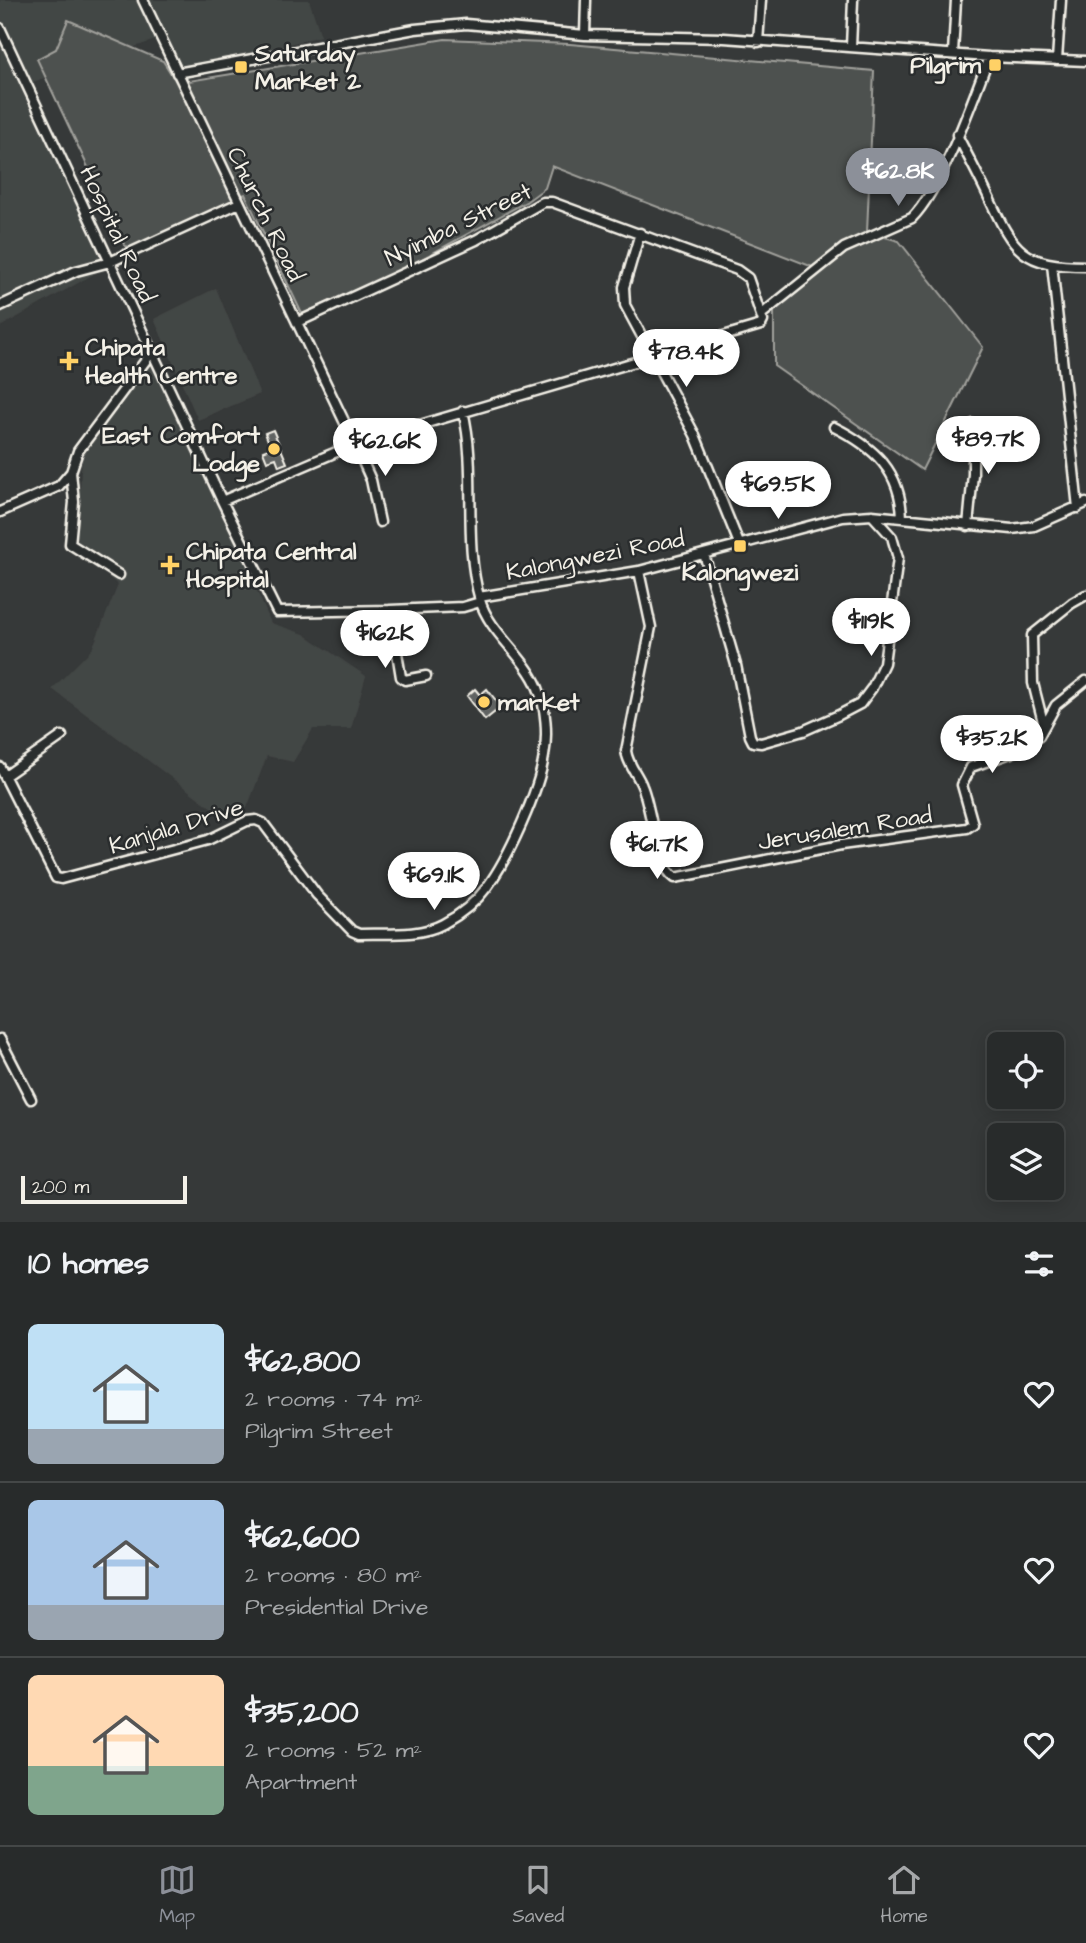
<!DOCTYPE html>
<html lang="en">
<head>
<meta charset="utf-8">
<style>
	:root { --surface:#282b2b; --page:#343737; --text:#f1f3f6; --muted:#a5a7a9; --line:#444747; --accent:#8c9099 }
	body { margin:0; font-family:"Architects Daughter",sans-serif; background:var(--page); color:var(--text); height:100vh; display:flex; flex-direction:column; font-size:26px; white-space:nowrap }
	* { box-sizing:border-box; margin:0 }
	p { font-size:23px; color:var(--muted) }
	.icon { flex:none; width:38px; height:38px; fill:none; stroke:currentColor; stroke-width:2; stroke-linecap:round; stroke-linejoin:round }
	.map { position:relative; height:1222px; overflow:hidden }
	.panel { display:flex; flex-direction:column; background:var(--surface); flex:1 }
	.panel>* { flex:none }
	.fabs { position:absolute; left:987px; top:1032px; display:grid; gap:14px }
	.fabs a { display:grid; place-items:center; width:77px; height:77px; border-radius:10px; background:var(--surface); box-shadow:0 4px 18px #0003,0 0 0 2px var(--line); font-size:35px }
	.scale { position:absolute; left:21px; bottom:18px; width:166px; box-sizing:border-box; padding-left:7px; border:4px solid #f4f1e8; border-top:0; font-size:19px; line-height:24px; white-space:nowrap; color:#f4f1e8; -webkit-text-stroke:5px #2a2d2e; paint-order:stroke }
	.price { position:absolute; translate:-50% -60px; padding:0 16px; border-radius:24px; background:#fff; color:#222; font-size:23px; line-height:46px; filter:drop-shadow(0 2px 4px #0008) }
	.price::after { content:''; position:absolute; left:50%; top:42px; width:21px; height:16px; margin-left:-10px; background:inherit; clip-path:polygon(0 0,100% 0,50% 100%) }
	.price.selected { background:var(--accent); color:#fff }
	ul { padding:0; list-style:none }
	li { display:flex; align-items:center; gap:21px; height:175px; padding:0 28px }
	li+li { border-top:2px solid var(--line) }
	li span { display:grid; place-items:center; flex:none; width:196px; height:140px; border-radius:10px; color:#555 }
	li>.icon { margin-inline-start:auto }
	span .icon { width:84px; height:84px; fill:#fffc; stroke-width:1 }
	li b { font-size:30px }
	h2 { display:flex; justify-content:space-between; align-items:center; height:84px; padding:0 28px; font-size:30px }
	.tabs { display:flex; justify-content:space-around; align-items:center; height:98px; border-top:2px solid var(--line); background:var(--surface); font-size:19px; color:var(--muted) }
	.tabs a { display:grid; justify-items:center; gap:4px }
	.tabs .selected { color:var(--accent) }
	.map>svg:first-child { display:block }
</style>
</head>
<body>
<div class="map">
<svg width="1086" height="1222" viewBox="0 0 1086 1222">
	<rect width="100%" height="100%" fill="#363939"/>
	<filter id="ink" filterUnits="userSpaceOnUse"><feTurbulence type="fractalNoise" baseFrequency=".0143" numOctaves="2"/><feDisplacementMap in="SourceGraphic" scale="14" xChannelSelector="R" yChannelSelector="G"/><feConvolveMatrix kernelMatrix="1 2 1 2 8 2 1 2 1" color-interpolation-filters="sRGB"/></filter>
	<g filter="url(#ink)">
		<path fill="#434645" d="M0 0H309L321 36 177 73 161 38 27 84 110 265 0 327Z
			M216 288 260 394 198 420 154 319Z
			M152 352 271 623 304 634 366 676 351 729H313L293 762 267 756 247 808 216 811 52 689 92 649 118 585 72 546 79 504 82 455Z"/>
		<path fill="#4e514f" stroke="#a1a19c" stroke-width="2" d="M68 20 163 61 177 83 445 39 570 44 874 71 867 232 899 241 983 347 922 470 774 366V311L818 275 813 267 552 166 545 188 526 202 409 266 302 314 245 194 136 248 125 246 37 59 56 49Z"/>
		<path fill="#616362" stroke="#f4f1e8" stroke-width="2" d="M273 430 287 463 279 466 276 458 267 461 263 451 271 448 265 433Z
			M475 689 480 695 487 689 501 707 485 720 467 696Z"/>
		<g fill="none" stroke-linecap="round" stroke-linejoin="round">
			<g stroke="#f4f1e8" stroke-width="13">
				<path id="minor" d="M143 0 355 444 371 480 380 522
					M0 28 222 501 277 612 390 610 463 607 480 602
					M585 35 586 0
					M758 42 761 0
					M851 47 853 0
					M953 53 956 0
					M1057 60 1061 0
					M177 73 415 29 466 24 585 35 724 38 989 57 1086 61
					M957 135C968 156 979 177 989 198 1014 252 1023 266 1086 266
					M640 233 624 287 625 305 695 435 740 546
					M1052 264 1078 508
					M0 306 76 271 110 262 239 203
					M762 314 844 248 912 218C942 188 973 99 989 57
					M834 427C874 447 901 471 902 518
					M71 472 74 502 70 544 119 575
					M222 501 355 444 761 325 763 321 748 278 737 270 552 202H543L476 240 298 322
					M0 512 59 486 71 472 78 451 152 352
					M968 526 973 474V424
					M704 554 736 665 750 736 753 742 761 743 803 731 839 715 860 704 872 688 884 663 898 558 892 537 872 515
					M639 571 651 627 626 751C628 765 637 773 642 786 652 809 654 864 675 878L841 845 967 828 973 824 962 785 971 767 1025 748 1039 736 1056 705 1086 681
					M479 597 639 571 843 517 872 515 1012 529 1034 526 1086 503
					M390 610 401 677 405 680 426 676
					M1044 726 1033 683 1032 635 1072 603 1086 595
					M0 767 56 878 61 879 208 840 247 821 256 820 263 823 317 895 352 931 359 934C386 933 419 937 443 924 460 915 476 902 487 887 508 859 539 791 544 756 548 735 546 708 538 688 525 656 489 632 480 600 462 539 478 473 463 411
					M5 776 62 736
					M0 1039 31 1099"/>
			</g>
			<use href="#minor" stroke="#2a2d2e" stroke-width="8"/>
		</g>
	</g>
	<g fill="#ffd166" stroke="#2a2d2e" stroke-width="2.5">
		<rect x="988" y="58" width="14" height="14" rx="3.5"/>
		<rect x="234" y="60" width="14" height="14" rx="3.5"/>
		<path d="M65.5 350.5h7v7h7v7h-7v7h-7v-7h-7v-7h7z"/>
		<circle cx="274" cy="449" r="7"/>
		<rect x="733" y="539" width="14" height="14" rx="3.5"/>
		<path d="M166.5 554.5h7v7h7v7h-7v7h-7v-7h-7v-7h7z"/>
		<circle cx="484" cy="702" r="7"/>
	</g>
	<g text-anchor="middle" stroke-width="5" stroke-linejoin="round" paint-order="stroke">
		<g font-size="24" font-weight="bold" fill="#f4f1e8" stroke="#2a2d2e" text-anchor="start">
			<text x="255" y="61">Saturday<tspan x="255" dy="28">Market 2</tspan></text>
			<text x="981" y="73" text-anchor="end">Pilgrim</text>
			<text x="85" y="355">Chipata<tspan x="85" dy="28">Health Centre</tspan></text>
			<text x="260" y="443" text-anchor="end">East Comfort<tspan x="260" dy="28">Lodge</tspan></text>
			<text x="186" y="559">Chipata Central<tspan x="186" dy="28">Hospital</tspan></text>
			<text x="740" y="580" text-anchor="middle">Kalongwezi</text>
			<text x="498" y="710">market</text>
		</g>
		<g font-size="24" fill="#f4f1e8" stroke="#2a2d2e">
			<text transform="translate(266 214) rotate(64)" y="8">Church Road</text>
			<text transform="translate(458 224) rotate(-26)" y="8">Nyimba Street</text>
			<text transform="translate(118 234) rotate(65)" y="8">Hospital Road</text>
			<text transform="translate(595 555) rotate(-11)" y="8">Kalongwezi Road</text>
			<text transform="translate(176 826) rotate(-17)" y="8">Kanjala Drive</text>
			<text transform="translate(845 828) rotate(-9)" y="8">Jerusalem Road</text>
		</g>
	</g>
</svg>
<div class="fabs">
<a><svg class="icon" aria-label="locate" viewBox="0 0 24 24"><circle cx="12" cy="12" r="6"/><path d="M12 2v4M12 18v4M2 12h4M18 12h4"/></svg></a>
<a><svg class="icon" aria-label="layers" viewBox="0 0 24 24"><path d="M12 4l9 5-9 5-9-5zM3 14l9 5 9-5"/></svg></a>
</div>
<div class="scale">200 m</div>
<b class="price selected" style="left:898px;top:208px">$62.8K</b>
<b class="price" style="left:686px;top:389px">$78.4K</b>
<b class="price" style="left:988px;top:476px">$89.7K</b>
<b class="price" style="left:385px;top:478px">$62.6K</b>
<b class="price" style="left:778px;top:521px">$69.5K</b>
<b class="price" style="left:871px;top:658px">$119K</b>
<b class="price" style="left:385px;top:670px">$162K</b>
<b class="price" style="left:992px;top:775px">$35.2K</b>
<b class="price" style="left:657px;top:881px">$61.7K</b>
<b class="price" style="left:434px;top:912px">$69.1K</b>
</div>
<section class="panel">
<h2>10 homes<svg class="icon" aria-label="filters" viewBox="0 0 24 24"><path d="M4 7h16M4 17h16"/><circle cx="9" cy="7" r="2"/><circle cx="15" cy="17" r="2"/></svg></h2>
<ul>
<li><span style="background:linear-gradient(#bfe0f5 75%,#9aa5b1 0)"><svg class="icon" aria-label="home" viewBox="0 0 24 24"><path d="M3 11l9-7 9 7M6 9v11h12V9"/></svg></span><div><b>$62,800</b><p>2 rooms · 74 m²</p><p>Pilgrim Street</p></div><svg class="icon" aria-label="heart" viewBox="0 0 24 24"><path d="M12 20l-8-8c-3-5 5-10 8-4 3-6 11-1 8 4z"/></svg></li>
<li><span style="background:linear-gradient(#a9c7e8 75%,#9aa5b1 0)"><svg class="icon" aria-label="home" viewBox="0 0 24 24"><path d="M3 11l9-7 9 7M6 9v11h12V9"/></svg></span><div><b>$62,600</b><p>2 rooms · 80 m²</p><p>Presidential Drive</p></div><svg class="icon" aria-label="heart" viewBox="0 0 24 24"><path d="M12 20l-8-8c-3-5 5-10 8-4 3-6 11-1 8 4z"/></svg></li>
<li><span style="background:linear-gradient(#ffd9b3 65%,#7fa58c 0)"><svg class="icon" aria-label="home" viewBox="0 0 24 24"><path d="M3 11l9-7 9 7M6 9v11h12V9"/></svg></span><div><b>$35,200</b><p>2 rooms · 52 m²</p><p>Apartment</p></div><svg class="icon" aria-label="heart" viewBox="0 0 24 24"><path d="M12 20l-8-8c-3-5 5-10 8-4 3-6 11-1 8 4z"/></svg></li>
</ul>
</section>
<nav class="tabs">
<a class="selected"><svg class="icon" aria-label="map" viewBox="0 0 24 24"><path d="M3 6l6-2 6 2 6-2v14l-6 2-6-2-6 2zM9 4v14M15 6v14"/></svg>Map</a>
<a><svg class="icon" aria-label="saved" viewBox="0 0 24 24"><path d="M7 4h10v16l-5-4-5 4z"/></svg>Saved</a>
<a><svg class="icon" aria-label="home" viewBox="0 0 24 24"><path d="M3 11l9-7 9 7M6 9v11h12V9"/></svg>Home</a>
</nav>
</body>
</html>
